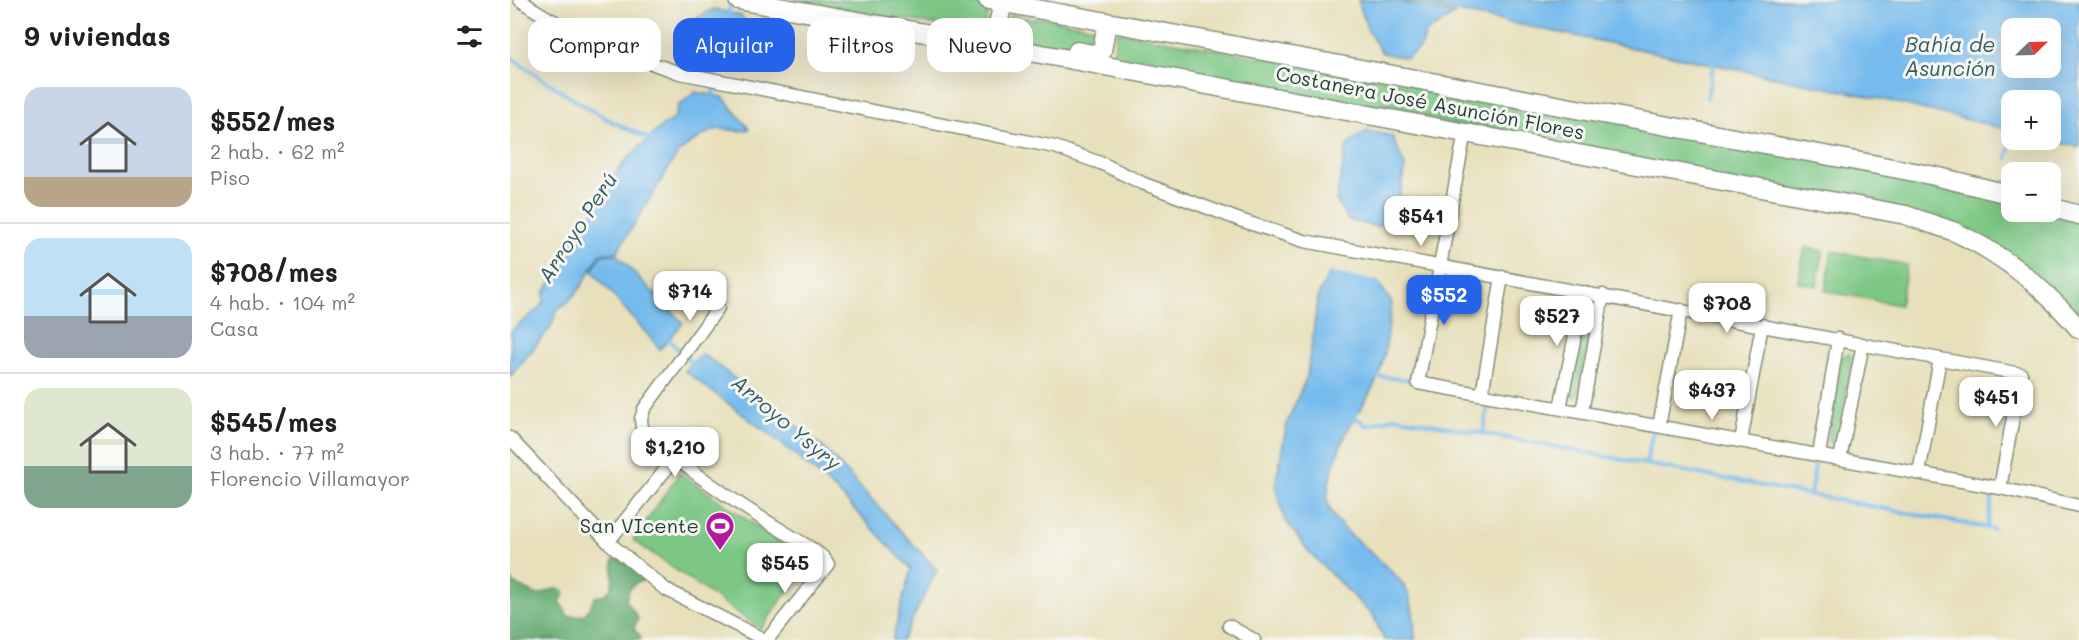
<!DOCTYPE html>
<html lang="es">
<head>
<meta charset="utf-8">
<style>
	:root { --surface:#fff; --page:#f6f6f6; --text:#202124; --muted:#757577; --line:#e0e0e0; --accent:#2563eb }
	body { margin:0; font-family:Mali,sans-serif; background:var(--page); color:var(--text); height:100vh; display:flex; flex-direction:column; font-size:22px; white-space:nowrap }
	* { box-sizing:border-box; margin:0 }
	p { font-size:20px; color:var(--muted) }
	.icon { flex:none; width:33px; height:33px; fill:none; stroke:currentColor; stroke-width:2; stroke-linecap:round; stroke-linejoin:round }
	.map { position:relative; flex:1; overflow:hidden }
	.panel { display:flex; flex-direction:column; background:var(--surface); width:510px }
	.panel>* { flex:none }
	.banner { position:absolute; left:18px; top:18px; width:570px; height:54px; display:flex; gap:12px }
	.needle { width:39px; rotate:67deg }
	.tools { position:absolute; left:1491px; top:18px; display:grid; gap:12px }
	.tools a { display:grid; place-items:center; width:60px; height:60px; border-radius:12px; background:var(--surface); box-shadow:0 6px 24px #0002; font-size:30px }
	.price { position:absolute; translate:-50% -51px; padding:0 14px; border-radius:12px; background:#fff; color:#222; font-size:20px; line-height:39px; filter:drop-shadow(0 2px 3px #0008) }
	.price::after { content:''; position:absolute; left:50%; top:36px; width:18px; height:14px; margin-left:-9px; background:inherit; clip-path:polygon(0 0,100% 0,50% 100%) }
	.price.selected { background:var(--accent); color:#fff }
	ul { padding:0; list-style:none }
	li { display:flex; align-items:center; gap:18px; height:150px; padding:0 24px }
	li+li { border-top:2px solid var(--line) }
	li span { display:grid; place-items:center; flex:none; width:168px; height:120px; border-radius:18px; color:#555 }
	li>.icon { margin-inline-start:auto }
	span .icon { width:72px; height:72px; fill:#fffc; stroke-width:1 }
	li b { font-size:26px }
	h2 { display:flex; justify-content:space-between; align-items:center; height:72px; padding:0 24px; font-size:26px }
	.tag { padding:0 21px; border-radius:18px; background:var(--surface); box-shadow:0 6px 24px #0002; font-size:21px; line-height:54px }
	.tag.selected { background:var(--accent); color:#fff }
	main { display:flex; flex:1; min-height:0 }
	.map>svg:first-child { display:block }
</style>
</head>
<body>
<main>
<section class="panel">
<h2>9 viviendas<svg class="icon" aria-label="filters" viewBox="0 0 24 24"><path d="M4 7h16M4 17h16"/><circle cx="9" cy="7" r="2"/><circle cx="15" cy="17" r="2"/></svg></h2>
<ul>
<li><span style="background:linear-gradient(#c9d6e8 75%,#b9a48a 0)"><svg class="icon" aria-label="home" viewBox="0 0 24 24"><path d="M3 11l9-7 9 7M6 9v11h12V9"/></svg></span><div><b>$552/mes</b><p>2 hab. · 62 m²</p><p>Piso</p></div></li>
<li><span style="background:linear-gradient(#bfe0f5 65%,#9aa5b1 0)"><svg class="icon" aria-label="home" viewBox="0 0 24 24"><path d="M3 11l9-7 9 7M6 9v11h12V9"/></svg></span><div><b>$708/mes</b><p>4 hab. · 104 m²</p><p>Casa</p></div></li>
<li><span style="background:linear-gradient(#dfe7d0 65%,#7fa58c 0)"><svg class="icon" aria-label="home" viewBox="0 0 24 24"><path d="M3 11l9-7 9 7M6 9v11h12V9"/></svg></span><div><b>$545/mes</b><p>3 hab. · 77 m²</p><p>Florencio Villamayor</p></div></li>
</ul>
</section>
<div class="map">
<svg width="1569" height="640" viewBox="0 0 1569 640">
	<rect width="100%" height="100%" fill="#f6f6f2"/>
	<filter id="ink" filterUnits="userSpaceOnUse"><feTurbulence type="fractalNoise" baseFrequency=".0167" numOctaves="2"/><feDisplacementMap in="SourceGraphic" scale="12" xChannelSelector="R" yChannelSelector="G"/><feConvolveMatrix kernelMatrix="1 2 1 2 8 2 1 2 1" color-interpolation-filters="sRGB"/></filter>
	<filter id="wash" filterUnits="userSpaceOnUse"><feTurbulence type="fractalNoise" baseFrequency=".008" numOctaves="4" result="noise"/><feDisplacementMap in="SourceGraphic" scale="24" xChannelSelector="R" yChannelSelector="G"/><feGaussianBlur stdDeviation="1.35" result="paint"/><feColorMatrix in="noise" values="0 0 0 0 0 0 0 0 0 0 0 0 0 0 0 0 0 1.4 0 .05"/><feComposite in="paint" operator="in"/></filter>
	<g filter="url(#wash)">
		<rect width="100%" height="100%" fill="#e8e0bb"/>
		<path fill="#7cc784" stroke="#4e825c" stroke-width="1.5" d="M282 0H443L475 6 478 9 474 31 471 33Z
			M502 15 523 19 534 18 583 27 586 30 583 46 579 48 557 44 537 46 497 38 495 35 498 17Z
			M607 32 879 80 873 109 606 58 603 55Z
			M882 81 1397 178 1501 203 1502 212H1531L1569 222V317L1472 238 876 110Z
			M1295 247 1313 251 1307 286 1288 282Z
			M1322 251 1397 265 1390 305 1315 291Z
			M1078 307H1081L1084 311 1068 393 1066 397H1062L1059 392 1076 308Z
			M1339 353 1342 358 1328 440 1323 444 1319 442 1318 438 1332 357Z
			M170 473 298 562 251 629 123 540Z"/>
		<path fill="#65ac72" stroke="#427453" stroke-width="1.5" d="M108 558 134 576 133 581C122 582 118 590 116 600L128 618 124 629 131 637 130 640H0V579L8 586 28 595C38 591 47 585 55 593L50 602 58 616C77 617 77 613 85 597 109 593 101 579 103 560Z"/>
		<path fill="#76bbed" stroke="#4a7c90" stroke-width="1.5" fill-rule="evenodd" d="M848 0H879L945 14 915 33 912 46 897 58 872 53 858 31Z
			M890 0H1569V147L1539 140H1540V100H1502L1501 130 1357 96ZM1502 28H1540V68H1502Z
			M203 9 232 16 242 34 238 48 221 56 194 52 182 31 185 19Z
			M185 92 213 97 239 129C229 133 220 129 210 129 199 129 177 146 168 153L107 252 90 254 71 287 58 302 48 309 40 328 0 377 1 331 28 309 34 301V293L54 262 58 247 84 212 92 189 121 155 152 126 164 119 168 106Z
			M857 131 882 136 895 166 887 212 867 227 838 220 826 200 837 145Z
			M106 254 173 323 150 349 82 271 91 255Z
			M832 264 859 269 882 303C878 323 877 356 869 374 862 393 850 408 840 426 831 441 814 487 818 504 823 529 883 564 897 591 904 605 904 625 905 640H874L864 617 799 552 775 520 765 486 777 423 797 376 808 296 819 274Z
			M192 353 313 447 427 570 392 640H382L401 569 325 489 272 444 175 371Z"/>
		<path fill="#e8e0bb" d="M831 261 861 267 873 282 817 272Z"/>
		<g fill="none" stroke-linecap="round" stroke-linejoin="round">
			<path stroke="#76bbed" stroke-width="4" d="M218 17 221 1
				M0 57C47 88 91 121 144 140
				M1197 98 1204 60
				M202 99 211 51
				M1497 158 1502 139
				M156 337 184 365
				M864 376 902 380
				M843 415 857 426 885 417 1483 529
				M973 433 979 401
				M1136 464 1143 431
				M1300 495 1306 460
				M1477 528 1483 493"/>
		</g>
	</g>
	<g filter="url(#ink)">
		<g fill="none" stroke-linecap="round" stroke-linejoin="round">
			<g stroke="#848e78" stroke-width="15">
				<path id="minor" d="M10 0C54 32 118 56 170 73L545 147 593 164 632 183 730 220 794 241 1511 374 1490 488
					M955 132 908 383 1490 488 1569 506
					M175 353 208 308
					M171 359 134 409 131 419 132 429C184 477 243 514 304 550L314 558 318 564 257 640
					M972 394 992 277
					M1050 408 1074 292
					M1072 412 1093 295
					M1149 426 1171 310
					M0 438 98 542 155 589 255 640
					M1231 441 1252 325
					M1309 455 1328 339
					M1330 459 1353 344
					M1409 473 1430 359
					M98 542 164 459
					M719 626 744 640"/>
			</g>
			<g stroke="#848e78" stroke-width="21">
				<path id="highway" d="M228 0 483 45 1396 215C1412 221 1429 226 1445 232 1493 254 1535 289 1569 329
					M478 0 1304 153 1425 176 1502 195
					M483 45 493 3
					M567 51 584 54 592 51 597 22
					M1540 207 1569 215"/>
			</g>
			<use href="#minor" stroke="#fff" stroke-width="12"/>
			<use href="#highway" stroke="#fff" stroke-width="18"/>
		</g>
	</g>
	<defs>
		<g id="stadium-pin" transform="scale(1.5)"><path d="M0 17L-7.5 6A9.5 9.5 0 1 1 7.5 6Z" fill="#b5179e" stroke="#f6f6f2"/><path d="M0-5a6.5 5 0 1 0 0 10a6.5 5 0 1 0 0-10ZM-3.5-1.8h7v3.6h-7Z" fill="#fff"/></g>
	</defs>
	<g fill-rule="evenodd">
		<use href="#stadium-pin" x="210" y="526"/>
	</g>
	<g text-anchor="middle" stroke-width="6" stroke-linejoin="round" paint-order="stroke">
		<g font-size="20" fill="#1f3d34" stroke="#f6f6f2">
			<text transform="translate(920 103) rotate(11)" y="7">Costanera José Asunción Flores</text>
		</g>
		<g font-size="20" fill="#1f3d34" stroke="#f6f6f2" text-anchor="end">
			<text x="189" y="533">San VIcente</text>
		</g>
		<g font-size="21" font-style="italic" fill="#355c62" stroke="#f6f6f2">
			<text x="1440" y="52">Bahía de<tspan x="1440" dy="24">Asunción</tspan></text>
			<text transform="translate(68 228) rotate(-57)" y="7">Arroyo Perú</text>
			<text transform="translate(276 423) rotate(40)" y="7">Arroyo Ysyry</text>
		</g>
	</g>
</svg>
<div class="tools">
<a><svg class="needle" viewBox="-14 -14 28 28"><path d="M0-13l5 13h-10z" fill="#e53935"/><path d="M0 13l5-13h-10z" fill="#757577"/></svg></a>
<a>+</a>
<a>−</a>
</div>
<b class="price" style="left:911px;top:247px">$541</b>
<b class="price" style="left:180px;top:322px">$714</b>
<b class="price selected" style="left:934px;top:326px">$552</b>
<b class="price" style="left:1217px;top:334px">$708</b>
<b class="price" style="left:1047px;top:347px">$527</b>
<b class="price" style="left:1202px;top:421px">$437</b>
<b class="price" style="left:1486px;top:428px">$451</b>
<b class="price" style="left:165px;top:478px">$1,210</b>
<b class="price" style="left:275px;top:594px">$545</b>
<div class="banner">
<a class="tag">Comprar</a>
<a class="tag selected">Alquilar</a>
<a class="tag">Filtros</a>
<a class="tag">Nuevo</a>
</div>
</div>
</main>
</body>
</html>
